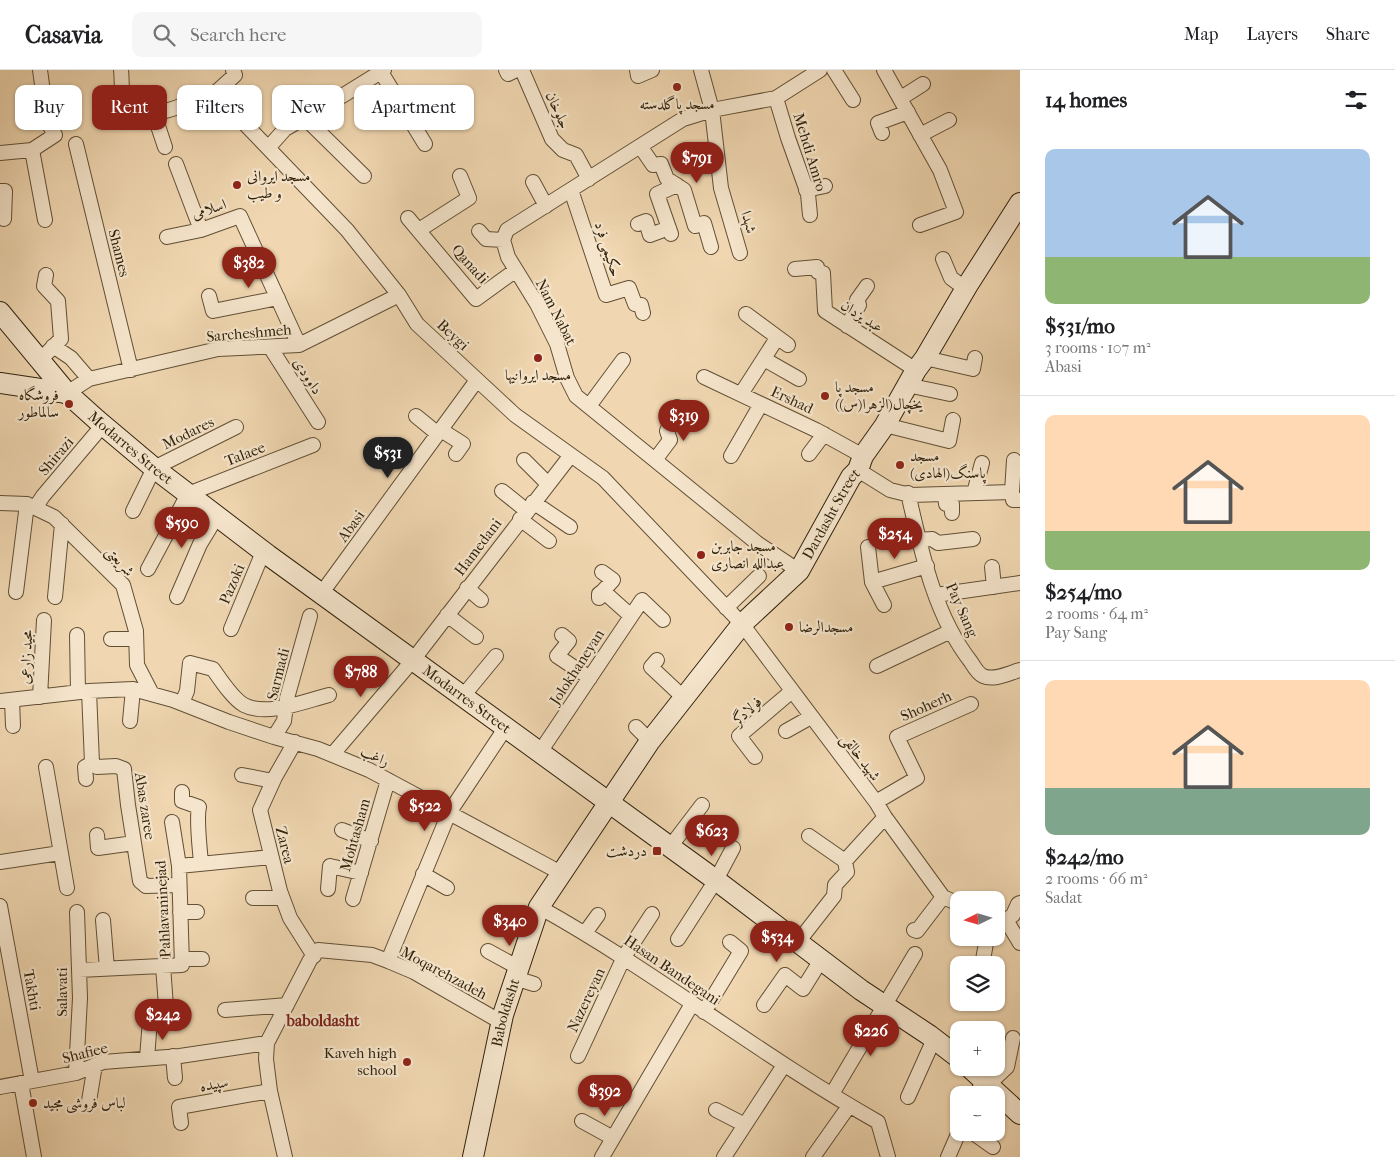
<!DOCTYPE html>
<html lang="en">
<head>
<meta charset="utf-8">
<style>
	:root { --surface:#fff; --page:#f6f6f6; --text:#202124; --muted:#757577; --line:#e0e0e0; --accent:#8f2418 }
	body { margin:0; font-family:"IM FELL French Canon",Amiri,serif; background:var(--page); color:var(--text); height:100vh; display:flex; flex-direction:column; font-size:19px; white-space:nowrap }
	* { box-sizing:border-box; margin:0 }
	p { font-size:16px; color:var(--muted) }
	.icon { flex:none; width:28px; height:28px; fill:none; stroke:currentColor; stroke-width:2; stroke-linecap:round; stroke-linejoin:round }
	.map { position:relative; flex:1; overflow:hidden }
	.details { display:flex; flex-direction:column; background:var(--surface); width:375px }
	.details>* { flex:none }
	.banner { position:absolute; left:15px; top:15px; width:475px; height:45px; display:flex; gap:10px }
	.needle { width:32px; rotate:265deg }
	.buttons { position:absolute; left:950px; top:821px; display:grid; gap:10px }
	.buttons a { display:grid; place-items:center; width:55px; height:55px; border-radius:10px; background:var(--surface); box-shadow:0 1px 4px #0004; font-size:25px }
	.price { position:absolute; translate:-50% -42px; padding:0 11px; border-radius:18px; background:var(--accent); color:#fff; font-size:16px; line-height:32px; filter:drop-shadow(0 1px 2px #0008) }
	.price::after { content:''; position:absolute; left:50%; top:30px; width:15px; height:11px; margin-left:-8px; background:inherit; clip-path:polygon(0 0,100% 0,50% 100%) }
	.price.active { background:#222; color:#fff }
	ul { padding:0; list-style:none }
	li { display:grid; align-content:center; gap:10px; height:265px; padding:0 25px }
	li+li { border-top:1px solid var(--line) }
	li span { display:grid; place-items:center; height:155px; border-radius:10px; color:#555 }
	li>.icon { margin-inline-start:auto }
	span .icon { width:90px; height:90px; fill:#fffc; stroke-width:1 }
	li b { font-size:21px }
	h2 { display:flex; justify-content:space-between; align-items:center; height:60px; padding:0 25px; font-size:21px }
	.chip { padding:0 18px; border-radius:10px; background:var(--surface); box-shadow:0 1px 4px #0004; font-size:18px; line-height:45px }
	.chip.active { background:var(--accent); color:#fff }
	header { display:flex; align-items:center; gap:30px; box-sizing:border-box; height:70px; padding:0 25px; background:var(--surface); border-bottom:1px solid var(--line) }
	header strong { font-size:24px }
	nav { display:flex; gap:28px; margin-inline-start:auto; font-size:18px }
	.search { width:350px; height:45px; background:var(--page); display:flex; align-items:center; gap:12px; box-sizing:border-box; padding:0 18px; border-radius:10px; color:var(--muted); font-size:19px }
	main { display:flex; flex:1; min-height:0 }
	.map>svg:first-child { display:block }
</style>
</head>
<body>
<header>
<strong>Casavia</strong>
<div class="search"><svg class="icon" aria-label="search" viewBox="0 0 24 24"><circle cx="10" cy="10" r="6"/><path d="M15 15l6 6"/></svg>Search here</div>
<nav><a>Map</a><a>Layers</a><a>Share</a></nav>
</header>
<main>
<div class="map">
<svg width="1020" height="1087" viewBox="0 0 1020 1087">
	<rect width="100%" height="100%" fill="#f0d7b1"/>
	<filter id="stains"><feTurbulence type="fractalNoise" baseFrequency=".004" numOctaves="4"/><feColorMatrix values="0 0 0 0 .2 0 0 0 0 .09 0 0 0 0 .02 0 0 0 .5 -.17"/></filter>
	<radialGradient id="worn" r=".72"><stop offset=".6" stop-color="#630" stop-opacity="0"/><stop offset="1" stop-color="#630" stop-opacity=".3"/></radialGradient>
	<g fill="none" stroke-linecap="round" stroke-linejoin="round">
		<g stroke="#614f35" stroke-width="16">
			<path id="street" d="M121 0C122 7 121 17 123 24 125 32 130 42 139 45 148 48 179 37 188 33 199 29 208 25 219 27L347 160 399 225 417 254 515 345 603 408 742 554 876 732 885 747 943 827 959 834
				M506 0 508 4 516 0
				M522 0 552 69 563 80 576 85 589 109
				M637 0 638 6 652 0
				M701 0 712 40 721 118 740 183
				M834 0 853 30
				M884 0 940 100 956 142 920 155
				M381 2 425 74
				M212 26 235 5 233 0
				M342 26 384 0
				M776 28 788 68 808 124 810 145
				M901 28 923 14
				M154 44 165 77
				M305 48 364 106
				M882 63 878 53 908 42
				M920 65 949 50
				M76 74 131 300
				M640 76 653 95 661 94 667 109 684 120 695 156 704 153 711 177
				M268 78 285 59 327 35
				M32 80 45 150
				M0 83 32 80 55 65 47 51 40 0
				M176 94 201 160
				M533 112 546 136
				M571 120 606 225 629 218 635 234 641 235 643 243
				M806 120 825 116
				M0 121H5L4 149
				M408 148 476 229 516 200
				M638 154 646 151 650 165 669 158
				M419 160 469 128 460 106
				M479 161 486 169 503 170
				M671 164 657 124 677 115
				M167 167 201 160 240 146 299 275
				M943 189 951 208 966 219
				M795 199 817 197 818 202 823 203 825 241 916 300
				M209 226 213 241 278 228
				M746 244 788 275
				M847 256 859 235 857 230 867 216
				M53 276 71 288 89 309
				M270 277 318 352
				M925 288 973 299 975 288
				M764 289 799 309
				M40 290 61 269 58 231 44 216 46 205
				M704 307 816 360 863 386
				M907 315 950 324
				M67 323 89 309 218 279 299 275 399 225
				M741 324 777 268
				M589 336 623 290
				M416 346 438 364
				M885 355 949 371 953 350
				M441 360 463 374 456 384
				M809 384 824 364
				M731 386 761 334
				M524 390 548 414
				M655 390 670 370 667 361 677 337
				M1014 390 1012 422 1013 430H1020
				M858 400 890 420 910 425 1012 422
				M502 421 527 441
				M908 423C921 480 934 545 971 592 974 597 978 604 983 606 994 611 1009 603 1020 600
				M974 423 982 393
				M945 425 946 434H952V443
				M533 432 570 457
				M0 433 27 434 54 447 123 515 136 561 137 595 152 624
				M35 438 43 426 103 355
				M133 441 154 398 236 357
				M520 449 549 471
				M919 470 932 469 938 473 973 469
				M868 477 872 512 884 535
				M992 497 994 517
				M148 499 188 424 313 375
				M799 501 757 473 576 326 567 308 557 274 537 234 508 187 503 170 507 160 683 49 712 40 776 28 820 0
				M602 502 613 510 603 521
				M872 512 927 496
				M467 518 481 530
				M16 522 27 434
				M321 524 477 310
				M936 525 1020 513
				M55 527 62 454
				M177 527 200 474 217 446
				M599 528V524L603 521 631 546
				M726 538 759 506
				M447 545 476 567
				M231 559 263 482
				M77 565 78 622
				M562 565 569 571 557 586 590 608
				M111 569H136
				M657 590 651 597 684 628
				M877 596 951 561
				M89 621 92 693 97 697 116 696 124 699 128 735 140 811 146 816 179 815
				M463 626 496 586
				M40 627 44 550
				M12 630 13 656
				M0 631 89 621 133 619 173 630 229 652 274 667 318 679 369 700 561 803
				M182 633 187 621 190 593 213 599C220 609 233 629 244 635 267 647 305 631 329 625
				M130 651 133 619
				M636 657 650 671
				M786 661 811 647
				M274 667 284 651 287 628 310 546
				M295 672 275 707 260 740 280 821 290 848 314 886
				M540 682 642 530 663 550
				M332 685 413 590 571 385
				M755 687 739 666 792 621
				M46 697 67 818
				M242 705 273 711
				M86 709 85 697 92 693
				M182 722V731L199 737C196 750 200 778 201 794
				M876 732 917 708 897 667 971 634
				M342 760 371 771
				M97 765 98 778 134 773
				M809 766 845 791
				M670 777 702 735
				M0 792 60 783
				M179 796 271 787
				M423 804 447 818
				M328 819 330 796 361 803
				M253 828H282
				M353 829 388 710
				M0 836 32 1011
				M539 837C656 902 761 986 878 1052L888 1087
				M180 842H197
				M103 850 107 899
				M1006 850 1020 873
				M1006 850 1013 845 1018 834 1020 833
				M914 860 917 861 943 827
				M585 863 598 845
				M678 869 716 810 733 778
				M798 872 834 826 835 815 847 802 845 791 885 747
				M488 881 519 898
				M182 889H202
				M388 891 449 743 506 657
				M982 895 987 868
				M163 896 166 936
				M79 900 182 895 179 796 172 752
				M515 908 534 914
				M764 935 785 905 803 919 821 890
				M225 940 287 935
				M704 942 741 881 730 872
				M173 986 175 1008
				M578 986 624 887 652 844
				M147 988 150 950
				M76 1003 80 928 77 842
				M21 1013 34 1087
				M989 1014 1007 997 1013 968
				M0 1017 76 1003 103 992 180 986 267 973
				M832 1024 915 884
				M976 1025 984 1010
				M908 1027 934 969
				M89 1031 95 995
				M716 1040 745 1055
				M582 1051 613 1068
				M181 1053 179 1037 270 1021
				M972 1062 993 1077
				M285 1087 270 1021 266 989 267 973 310 890 318 880 372 885 388 891 414 902 501 952
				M602 1087 692 934
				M724 1087 784 995
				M813 1087 849 1036
				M948 1087 959 1062"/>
		</g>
		<g stroke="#31220c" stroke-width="22">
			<g id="secondary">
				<path id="s1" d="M0 242 67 323 97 350 154 398 268 485 713 808 861 920 929 965 959 988"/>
				<path d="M0 313 67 323"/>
				<path d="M970 998 1020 1044"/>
				<path id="s2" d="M473 1087 503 945 539 837 650 671 742 554 799 501 851 407 858 400 863 386 885 355 916 300 925 288 969 213 1020 133"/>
			</g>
		</g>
		<use href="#street" stroke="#f5e5cc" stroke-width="14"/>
		<use href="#secondary" stroke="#f5e5cc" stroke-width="20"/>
	</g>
	<g fill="#8f2418" stroke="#f5e5cc" stroke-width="2">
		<circle cx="677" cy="17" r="5"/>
		<circle cx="237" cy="115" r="5"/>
		<circle cx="538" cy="288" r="5"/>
		<circle cx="825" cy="326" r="5"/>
		<circle cx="69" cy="334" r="5"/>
		<circle cx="900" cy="395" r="5"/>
		<circle cx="701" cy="485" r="5"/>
		<circle cx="789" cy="557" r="5"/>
		<rect x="652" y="776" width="10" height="10" rx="2.5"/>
		<circle cx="407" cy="992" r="5"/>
		<circle cx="33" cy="1033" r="5"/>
	</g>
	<g text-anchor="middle" stroke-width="4.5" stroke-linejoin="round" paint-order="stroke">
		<g font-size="15" fill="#31220c" stroke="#f5e5cc" text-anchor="start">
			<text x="677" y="39" text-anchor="middle">مسجد پاگلدسته</text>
			<text x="247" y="111">مسجد ایروانی<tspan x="247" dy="17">و طیب</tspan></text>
			<text x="538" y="310" text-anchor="middle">مسجد ایروانیها</text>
			<text x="835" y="322">مسجد پا<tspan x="835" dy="17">یخچال(الزهرا(س))</tspan></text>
			<text x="59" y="330" text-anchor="end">فروشگاه<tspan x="59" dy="17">سالماطور</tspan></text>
			<text x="910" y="391">مسجد<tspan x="910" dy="17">پاسنگ(الهادی)</tspan></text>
			<text x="711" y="481">مسجد جابربن<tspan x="711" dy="17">عبدالله انصاری</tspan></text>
			<text x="799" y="562">مسجدالرضا</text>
			<text x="647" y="786" text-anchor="end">دردشت</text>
			<text x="397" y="988" text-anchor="end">Kaveh high<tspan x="397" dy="17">school</tspan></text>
			<text x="43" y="1038">لباس فروشی مجید</text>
		</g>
		<g font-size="15" fill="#31220c" stroke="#f5e5cc">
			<text transform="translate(558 40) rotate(66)" y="5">جلوخان</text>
			<text transform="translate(810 82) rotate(73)" y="5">Mehdi Amro</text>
			<text transform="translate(209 139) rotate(-18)" y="5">اسلامی</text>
			<text transform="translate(749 152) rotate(74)" y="5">شهدا</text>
			<text transform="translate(608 179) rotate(72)" y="5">حکیمی فرد</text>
			<text transform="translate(119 183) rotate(76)" y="5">Shames</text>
			<text transform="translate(470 194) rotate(48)" y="5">Qanadi</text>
			<text transform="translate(556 242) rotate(63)" y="5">Nam Nabat</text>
			<text transform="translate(862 246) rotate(33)" y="5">عبد یزدان</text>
			<text transform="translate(249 263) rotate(-5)" y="5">Sarcheshmeh</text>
			<text transform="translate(453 265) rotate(43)" y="5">Beygi</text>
			<text transform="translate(308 306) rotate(57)" y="5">داوودی</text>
			<text transform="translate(792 330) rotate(25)" y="5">Ershad</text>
			<text transform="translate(188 363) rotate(-26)" y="5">Modares</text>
			<text dy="5" stroke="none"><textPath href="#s1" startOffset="189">Modarres Street</textPath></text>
			<text transform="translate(245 384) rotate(-21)" y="5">Talaee</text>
			<text transform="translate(56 386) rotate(-50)" y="5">Shirazi</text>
			<text dy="5" stroke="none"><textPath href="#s2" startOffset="751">Dardasht Street</textPath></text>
			<text transform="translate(351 456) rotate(-54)" y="5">Abasi</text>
			<text transform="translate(478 477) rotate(-53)" y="5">Hamedani</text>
			<text transform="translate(120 491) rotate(48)" y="5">شریعتی</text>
			<text transform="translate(232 514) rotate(-67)" y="5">Pazoki</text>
			<text transform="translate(962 540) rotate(66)" y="5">Pay Sang</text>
			<text transform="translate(26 587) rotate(-87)" y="5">مجید زارعی</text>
			<text transform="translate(577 597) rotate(-57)" y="5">Jolokhaneyan</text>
			<text transform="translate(278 604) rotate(-76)" y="5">Sarmadi</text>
			<text dy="5" stroke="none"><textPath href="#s1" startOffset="609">Modarres Street</textPath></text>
			<text transform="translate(926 636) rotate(-24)" y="5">Shoherh</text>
			<text transform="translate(747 641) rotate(-44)" y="5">فولادگر</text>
			<text transform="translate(375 686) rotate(25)" y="5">راغب</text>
			<text transform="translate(861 687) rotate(53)" y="5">شهید خالقی</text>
			<text transform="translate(145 736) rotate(81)" y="5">Abas zaree</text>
			<text transform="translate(355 765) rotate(-74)" y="5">Mohtasham</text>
			<text transform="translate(285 775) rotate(76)" y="5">Zarea</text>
			<text transform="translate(163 839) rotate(-93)" y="5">Pahlavaninejad</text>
			<text transform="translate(672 900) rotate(34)" y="5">Hasan Bandegani</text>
			<text transform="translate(444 903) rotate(28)" y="5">Moqarehzadeh</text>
			<text transform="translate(32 920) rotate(80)" y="5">Takhti</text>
			<text transform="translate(62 922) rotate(-90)" y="5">Salavati</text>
			<text transform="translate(586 930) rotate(-65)" y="5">Nazereyan</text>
			<text dy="5" stroke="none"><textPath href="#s2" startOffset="148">Baboldasht</textPath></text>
			<text transform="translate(85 983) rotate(-14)" y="5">Shafiee</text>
			<text transform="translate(214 1014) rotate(-10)" y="5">سپیده</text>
		</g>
		<g font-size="16" font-weight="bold" fill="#7a1f14" stroke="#f5e5cc">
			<text x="323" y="956">baboldasht</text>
		</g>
	</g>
	<rect width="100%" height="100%" filter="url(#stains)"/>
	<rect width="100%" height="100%" fill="url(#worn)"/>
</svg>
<div class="buttons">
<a><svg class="needle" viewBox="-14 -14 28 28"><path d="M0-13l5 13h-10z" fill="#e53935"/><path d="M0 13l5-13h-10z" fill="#757577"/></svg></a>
<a><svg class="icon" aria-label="layers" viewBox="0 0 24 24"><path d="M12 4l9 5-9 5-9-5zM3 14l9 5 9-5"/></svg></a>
<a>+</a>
<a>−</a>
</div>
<b class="price" style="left:697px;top:114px">$791</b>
<b class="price" style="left:249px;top:219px">$382</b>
<b class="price" style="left:684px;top:372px">$319</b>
<b class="price active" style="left:388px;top:409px">$531</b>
<b class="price" style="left:182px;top:479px">$590</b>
<b class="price" style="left:895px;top:490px">$254</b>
<b class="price" style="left:361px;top:628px">$788</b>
<b class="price" style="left:425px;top:762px">$522</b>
<b class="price" style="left:712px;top:787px">$623</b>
<b class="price" style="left:510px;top:877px">$340</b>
<b class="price" style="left:777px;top:893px">$534</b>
<b class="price" style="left:163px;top:971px">$242</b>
<b class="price" style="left:871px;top:987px">$226</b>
<b class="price" style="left:605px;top:1047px">$392</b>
<div class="banner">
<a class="chip">Buy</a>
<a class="chip active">Rent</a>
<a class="chip">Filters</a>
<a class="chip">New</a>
<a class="chip">Apartment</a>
</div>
</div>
<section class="details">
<h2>14 homes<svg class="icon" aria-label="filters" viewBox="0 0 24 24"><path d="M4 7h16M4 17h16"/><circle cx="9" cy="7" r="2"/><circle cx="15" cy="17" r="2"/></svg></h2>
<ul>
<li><span style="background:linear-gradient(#a9c7e8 70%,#8fb573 0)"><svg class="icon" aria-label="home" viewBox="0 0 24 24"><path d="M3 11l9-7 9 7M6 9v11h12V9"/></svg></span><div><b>$531/mo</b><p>3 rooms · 107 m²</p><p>Abasi</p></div></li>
<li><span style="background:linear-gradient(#ffd9b3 75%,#8fb573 0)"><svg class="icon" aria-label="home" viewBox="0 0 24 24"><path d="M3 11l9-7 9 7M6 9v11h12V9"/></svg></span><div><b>$254/mo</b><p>2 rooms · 64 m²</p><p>Pay Sang</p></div></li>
<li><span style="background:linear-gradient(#ffd9b3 70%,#7fa58c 0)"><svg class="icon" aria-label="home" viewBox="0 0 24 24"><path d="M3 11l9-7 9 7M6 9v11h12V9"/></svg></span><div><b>$242/mo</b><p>2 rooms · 66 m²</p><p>Sadat</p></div></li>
</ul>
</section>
</main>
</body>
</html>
